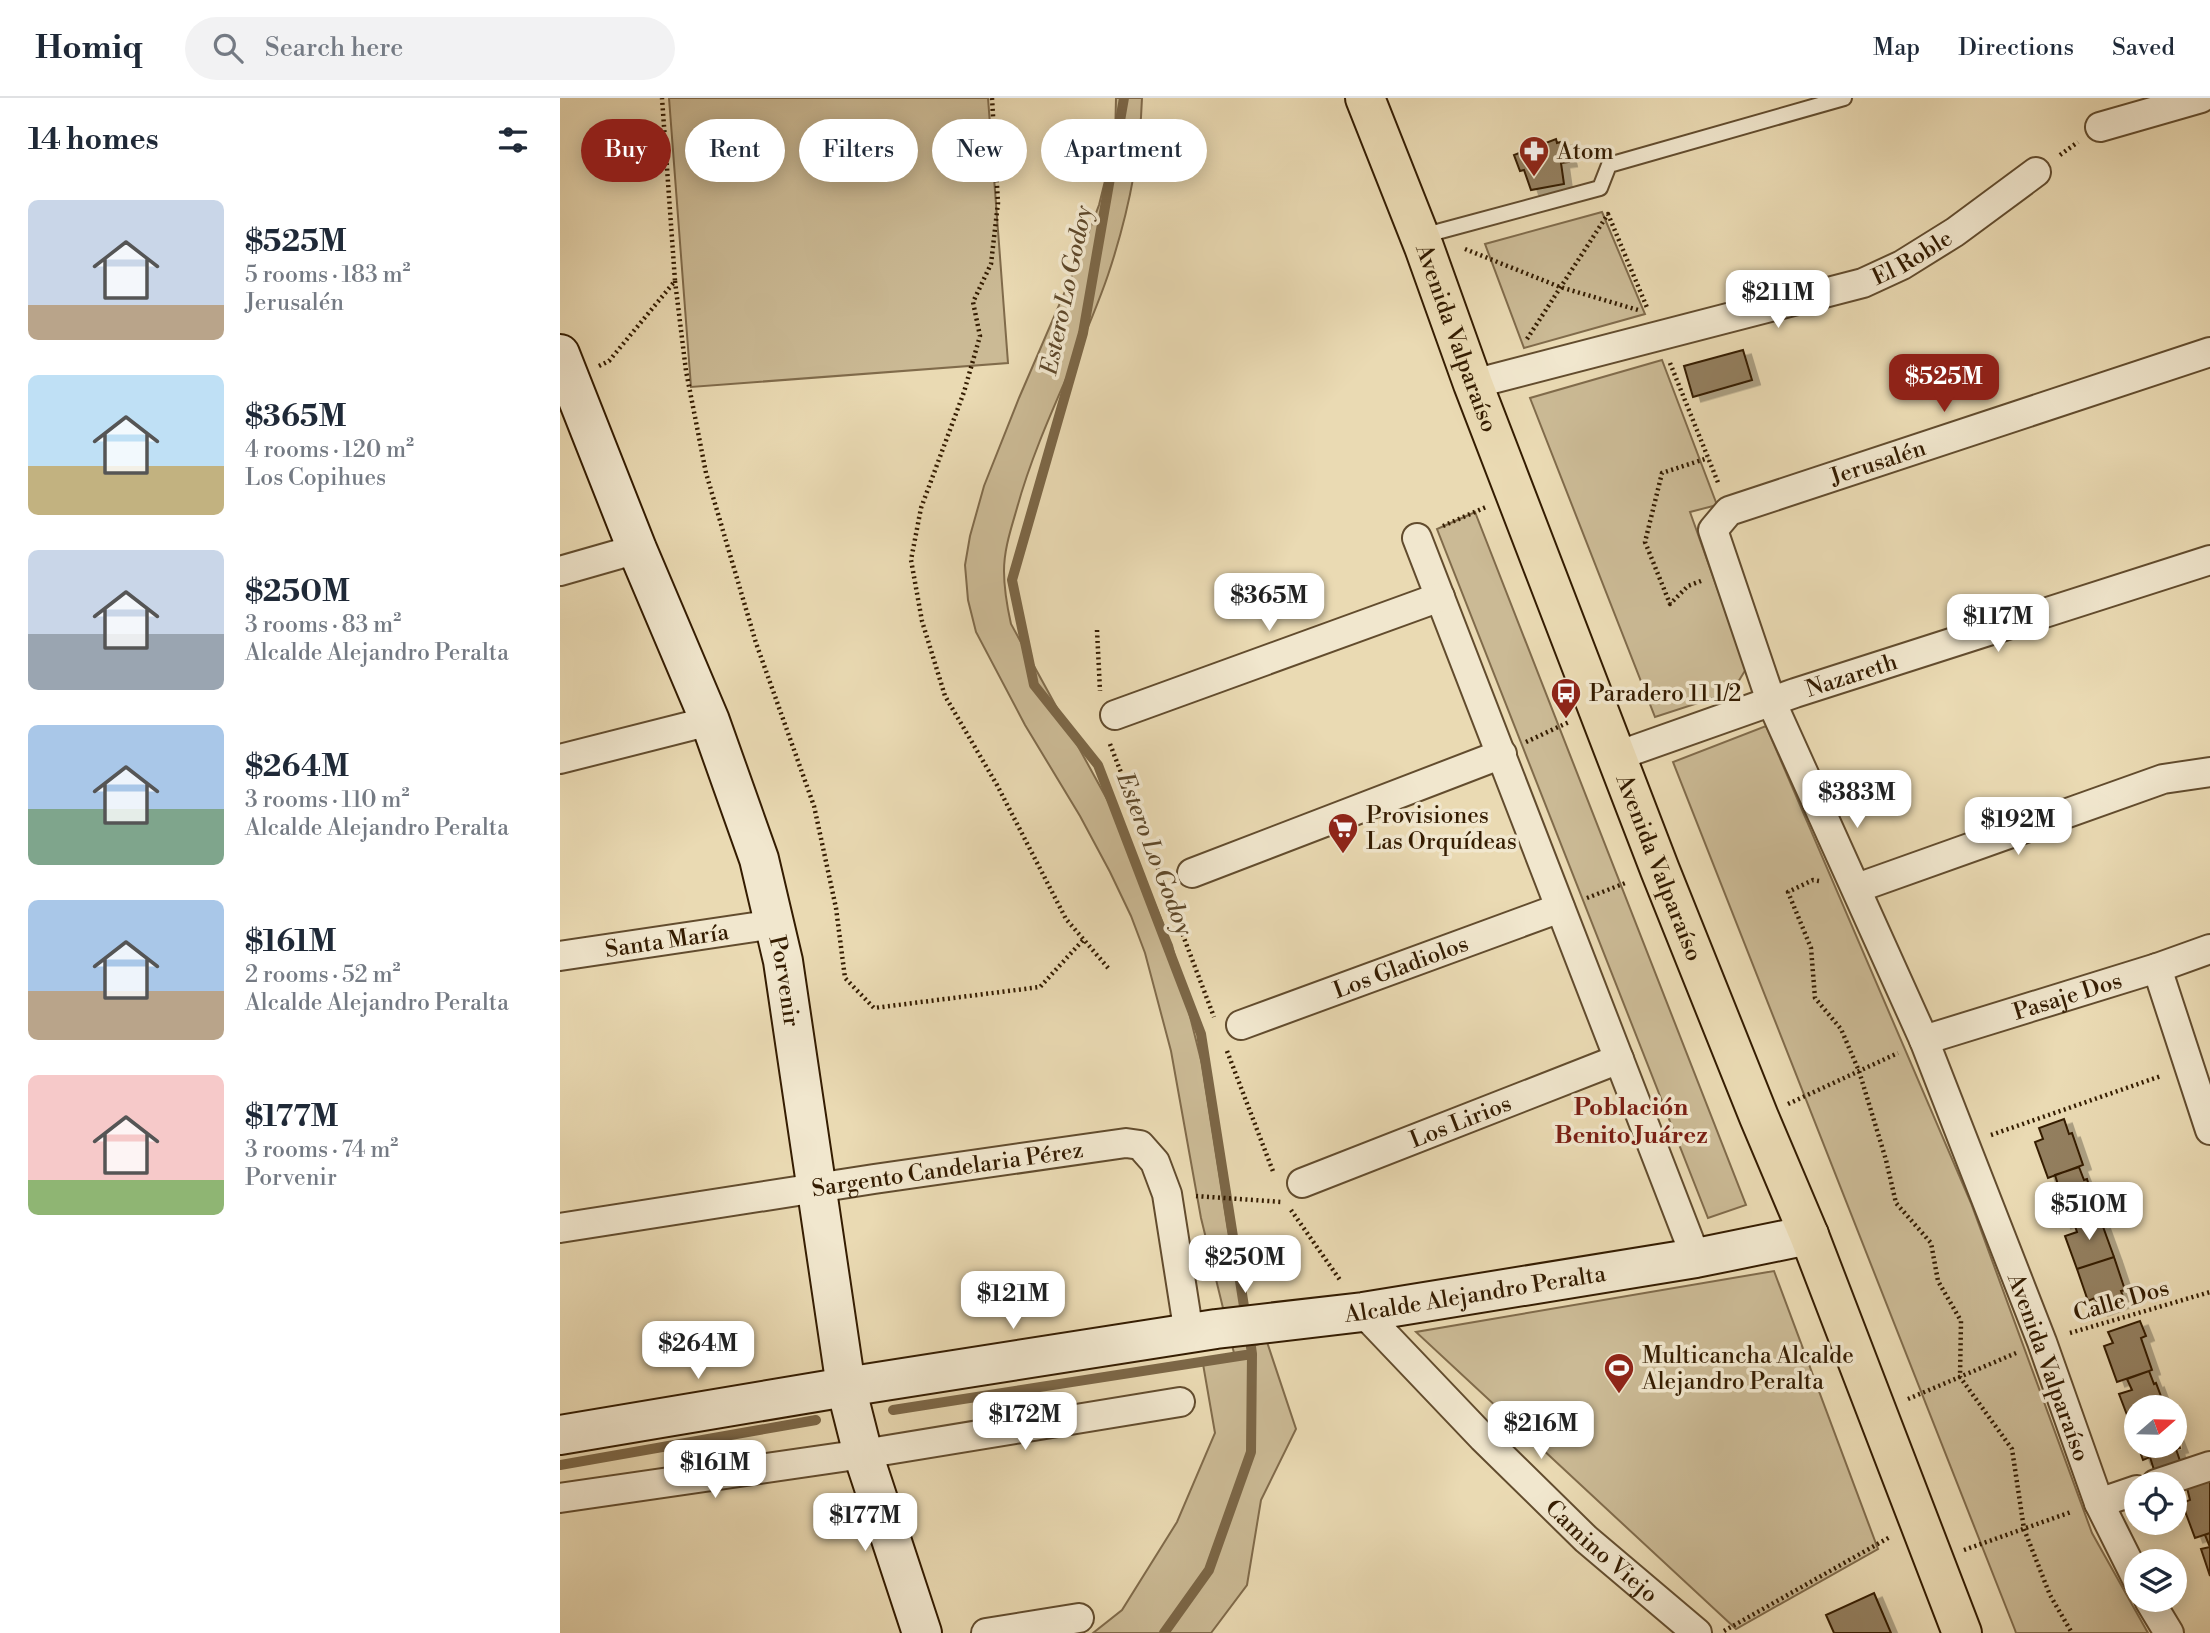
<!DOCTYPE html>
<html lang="en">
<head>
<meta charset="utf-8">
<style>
	:root { --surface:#fff; --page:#f2f2f3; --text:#1f2937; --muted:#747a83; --line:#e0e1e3; --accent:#8f2418 }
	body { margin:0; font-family:"Libre Bodoni",serif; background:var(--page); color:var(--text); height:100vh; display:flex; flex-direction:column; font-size:26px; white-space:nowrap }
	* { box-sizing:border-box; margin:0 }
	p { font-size:23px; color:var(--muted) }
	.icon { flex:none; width:38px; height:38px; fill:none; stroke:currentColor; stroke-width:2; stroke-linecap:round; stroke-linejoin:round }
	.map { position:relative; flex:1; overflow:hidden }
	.drawer { display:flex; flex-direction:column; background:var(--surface); width:560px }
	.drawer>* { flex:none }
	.top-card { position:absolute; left:21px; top:21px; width:665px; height:63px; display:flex; gap:14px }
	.needle { width:46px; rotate:70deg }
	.fabs { position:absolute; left:1564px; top:1297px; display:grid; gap:14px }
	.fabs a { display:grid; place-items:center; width:63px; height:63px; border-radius:50%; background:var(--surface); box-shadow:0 4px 18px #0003; font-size:35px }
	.price { position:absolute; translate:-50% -60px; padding:0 16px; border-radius:14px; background:#fff; color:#222; font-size:23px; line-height:46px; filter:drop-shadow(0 2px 4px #0008) }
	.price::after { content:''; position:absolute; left:50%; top:42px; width:21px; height:16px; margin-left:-10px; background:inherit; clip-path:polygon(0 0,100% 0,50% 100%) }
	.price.active { background:var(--accent); color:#fff }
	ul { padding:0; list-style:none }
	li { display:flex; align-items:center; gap:21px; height:175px; padding:0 28px }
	li span { display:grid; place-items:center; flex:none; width:196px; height:140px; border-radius:10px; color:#555 }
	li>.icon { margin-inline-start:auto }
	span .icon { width:84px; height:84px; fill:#fffc; stroke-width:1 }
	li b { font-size:30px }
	h2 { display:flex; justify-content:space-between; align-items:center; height:84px; padding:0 28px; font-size:30px }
	.pill { padding:0 24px; border-radius:32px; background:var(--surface); box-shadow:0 4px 18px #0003; font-size:24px; line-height:63px }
	.pill.active { background:var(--accent); color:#fff }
	header { display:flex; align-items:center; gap:42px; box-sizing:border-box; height:98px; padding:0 35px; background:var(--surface); border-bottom:2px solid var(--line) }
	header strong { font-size:33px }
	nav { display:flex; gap:38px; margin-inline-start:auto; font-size:24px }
	.search { width:490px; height:63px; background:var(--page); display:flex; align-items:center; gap:18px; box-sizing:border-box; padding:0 24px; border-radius:38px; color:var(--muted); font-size:26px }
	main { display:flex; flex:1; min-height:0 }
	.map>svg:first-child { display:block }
</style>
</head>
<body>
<header>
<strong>Homiq</strong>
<div class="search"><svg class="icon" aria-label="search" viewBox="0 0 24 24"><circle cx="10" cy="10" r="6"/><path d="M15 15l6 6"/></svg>Search here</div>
<nav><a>Map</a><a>Directions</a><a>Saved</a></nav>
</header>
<main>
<section class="drawer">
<h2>14 homes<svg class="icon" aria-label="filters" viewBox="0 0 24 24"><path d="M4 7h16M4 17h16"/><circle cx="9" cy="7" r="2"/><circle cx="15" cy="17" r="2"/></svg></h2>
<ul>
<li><span style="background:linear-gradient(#c9d6e8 75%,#b9a48a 0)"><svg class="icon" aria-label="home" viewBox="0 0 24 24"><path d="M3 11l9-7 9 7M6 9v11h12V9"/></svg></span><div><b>$525M</b><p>5 rooms · 183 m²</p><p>Jerusalén</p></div></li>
<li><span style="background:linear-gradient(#bfe0f5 65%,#c2b280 0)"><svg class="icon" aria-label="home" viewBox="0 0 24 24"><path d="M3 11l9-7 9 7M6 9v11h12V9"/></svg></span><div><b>$365M</b><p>4 rooms · 120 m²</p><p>Los Copihues</p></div></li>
<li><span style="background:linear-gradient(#c9d6e8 60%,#9aa5b1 0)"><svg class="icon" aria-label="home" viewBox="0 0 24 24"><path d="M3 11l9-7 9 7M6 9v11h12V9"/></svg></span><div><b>$250M</b><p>3 rooms · 83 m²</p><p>Alcalde Alejandro Peralta</p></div></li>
<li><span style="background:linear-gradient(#a9c7e8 60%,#7fa58c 0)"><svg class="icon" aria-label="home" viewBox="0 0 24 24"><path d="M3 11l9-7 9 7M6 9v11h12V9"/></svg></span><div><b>$264M</b><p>3 rooms · 110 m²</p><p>Alcalde Alejandro Peralta</p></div></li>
<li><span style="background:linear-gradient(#a9c7e8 65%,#b9a48a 0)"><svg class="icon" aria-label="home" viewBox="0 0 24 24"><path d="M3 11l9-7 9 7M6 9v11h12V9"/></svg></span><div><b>$161M</b><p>2 rooms · 52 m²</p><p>Alcalde Alejandro Peralta</p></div></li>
<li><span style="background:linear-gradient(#f6c9c9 75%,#8fb573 0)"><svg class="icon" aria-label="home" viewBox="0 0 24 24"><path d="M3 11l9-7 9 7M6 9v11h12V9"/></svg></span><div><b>$177M</b><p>3 rooms · 74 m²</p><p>Porvenir</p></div></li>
</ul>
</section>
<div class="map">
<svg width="1650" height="1535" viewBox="0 0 1650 1535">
	<defs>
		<filter id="shadow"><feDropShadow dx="8" dy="4.5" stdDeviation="0" flood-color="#0004"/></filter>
	</defs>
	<rect width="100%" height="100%" fill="#eadab3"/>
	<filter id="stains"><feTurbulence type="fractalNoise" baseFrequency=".00286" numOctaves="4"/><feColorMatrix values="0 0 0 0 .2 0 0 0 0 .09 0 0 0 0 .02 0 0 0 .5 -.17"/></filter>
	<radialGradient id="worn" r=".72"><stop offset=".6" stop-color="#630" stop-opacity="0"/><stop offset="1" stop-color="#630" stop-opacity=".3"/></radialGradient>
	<path fill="#cbba95" stroke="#806b4b" stroke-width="2" d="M109 0H428L448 265 131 289Z
		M556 0H582C580 60 567 120 548 177 521 256 479 330 457 410 451 431 444 451 444 473 444 491 447 508 451 526L565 734 612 847 642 966 668 1131 696 1247 707 1244 736 1331 701 1402 687 1487 651 1535H533L562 1512 617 1424 655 1335 643 1266 674 1255 641 1120 611 953 585 855 571 818 550 774 520 718 465 627 416 534 408 502 405 467 410 438 424 388 459 300 516 168 539 107 555 43Z
		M1042 114 1085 216 964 250 925 146Z
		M1102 262 1157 407 1130 414 1186 571 1172 594 1095 619 970 300Z
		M915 414 1186 1107 1148 1120 877 431Z
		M1206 628 1411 1105 1532 1435 1588 1535H1456L1455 1532 1113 664Z
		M1214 1173 1318 1451 1176 1531 856 1234Z"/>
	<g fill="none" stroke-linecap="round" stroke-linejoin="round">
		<path stroke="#7c6747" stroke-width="10" d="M564 0 523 235 452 482 474 587 538 667 641 936 686 1221
			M333 1312 692 1256
			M0 1367 256 1322
			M604 1535 649 1472 691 1354 692 1256 689 1235"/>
	</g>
	<path fill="#937f5e" stroke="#341c01" stroke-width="2" filter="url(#shadow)" d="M996 41 997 45 1004 43 1009 64 1001 65 1004 86 971 92 964 72 960 73 954 57Z
		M1183 252 1192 282 1133 299 1124 268Z
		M1504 1021 1509 1036 1512 1035 1523 1067 1488 1080 1475 1044 1483 1041 1479 1030Z
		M1519 1069 1524 1082 1527 1081 1537 1114 1503 1126 1490 1090 1498 1087 1495 1077Z
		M1535 1115 1539 1127 1542 1126 1554 1159 1517 1171 1505 1138 1517 1134 1513 1122Z
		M1554 1159 1565 1192 1561 1193 1565 1204 1540 1213 1535 1200 1528 1203 1517 1171Z
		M1580 1223 1586 1238 1581 1240 1592 1272 1557 1284 1544 1248 1553 1245 1548 1234Z
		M1589 1273 1594 1286 1596 1285 1605 1309H1577V1328L1572 1330 1559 1296 1572 1292 1567 1281Z
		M1615 1337 1620 1350 1616 1351 1620 1363 1594 1372 1590 1359 1583 1362 1578 1348H1615Z
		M1650 1382V1435L1635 1440 1622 1405 1630 1402 1627 1390Z
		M1650 1435V1478L1641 1451 1650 1449 1645 1437Z
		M1314 1495 1331 1535H1274L1266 1517Z"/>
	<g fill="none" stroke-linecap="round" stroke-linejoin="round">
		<g stroke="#624c2e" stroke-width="18">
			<path id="lane" d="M862 138 1040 90 1049 67 1284 0"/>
		</g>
		<g stroke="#624c2e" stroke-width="32">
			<g id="street">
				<path d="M1540 29 1641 0"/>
				<path id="s1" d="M913 286 1303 185 1342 167 1395 134 1476 74"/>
				<path d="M857 440 1136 1160"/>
				<path d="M0 473 77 451"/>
				<path d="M555 617 880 499"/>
				<path id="s2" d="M1057 658 1235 595 1650 462"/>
				<path d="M0 661 150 623"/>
				<path d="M632 775 942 656"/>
				<path d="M1297 790 1603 681 1650 674"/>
				<path id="s3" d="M0 858 215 826"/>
				<path d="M1597 870 1650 1032"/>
				<path id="s4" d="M681 927 1000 810"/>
				<path id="s5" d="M1364 942 1597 870 1650 851"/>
				<path id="s6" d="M742 1085 1059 961"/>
				<path id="s7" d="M0 1130 314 1081 566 1045 580 1047 595 1064 607 1096 629 1236"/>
				<path id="s8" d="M803 1214 923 1340 1026 1441 1137 1535"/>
				<path d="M1596 1386 1650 1368"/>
				<path d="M0 1400 303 1356 620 1304"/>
				<path d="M1539 1405 1577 1392"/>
				<path id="s9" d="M1577 1481 1539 1405 1482 1244 1364 942 1211 603 1153 432 1169 413 1650 254"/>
				<path d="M1589 1502 1609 1535"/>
				<path d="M426 1535 519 1520"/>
			</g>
		</g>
		<g stroke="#341c01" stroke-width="42">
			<g id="secondary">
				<path id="s10" d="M0 256 77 451 150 623 199 761 223 863 286 1289 303 1356 362 1535"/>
				<path id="s11" d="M0 1337 286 1289 656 1231 803 1214 1136 1160 1249 1137"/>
			</g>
		</g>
		<g stroke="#341c01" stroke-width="42">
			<g id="primary">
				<path id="s12" d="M805 0 864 149 913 286 1100 772 1199 1019 1249 1137 1402 1535"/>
			</g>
		</g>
		<path stroke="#341c01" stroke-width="4.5" stroke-dasharray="2 3.5" stroke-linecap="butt" d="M432 0 438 105 431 166 413 204 420 238 404 294 361 410 351 462 362 523 385 598 437 687 506 821 549 871
			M1500 57 1518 44
			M905 151 1000 189 1078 212
			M115 183 126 273 146 375 196 545 254 708 276 810 285 880 314 910 480 889 524 841
			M967 241 1048 116 1088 212
			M1110 265 1159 387
			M39 268 49 263 115 183 102 0
			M883 428 926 409
			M1141 483 1128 488 1110 506 1085 444 1102 375 1148 360
			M537 532 540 593
			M966 644 1009 624
			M550 646 602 781
			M1259 783 1253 782 1228 794 1251 850 1255 900 1281 931 1299 973 1326 1062 1336 1105 1371 1145 1378 1183 1401 1223 1400 1279 1452 1351 1464 1431 1490 1497 1512 1535
			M605 790 654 919
			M1027 800 1068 784
			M667 953 714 1076
			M1228 1006 1338 955
			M1431 1037 1601 978
			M636 1098 722 1104
			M731 1112 780 1182
			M1510 1235 1650 1194
			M1348 1301 1456 1255
			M1404 1452 1511 1414
			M1164 1533 1330 1439"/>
		<use href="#lane" stroke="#f1e7ce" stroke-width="14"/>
		<use href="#street" stroke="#f1e7ce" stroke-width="28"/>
		<use href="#secondary" stroke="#f1e7ce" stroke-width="38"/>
		<use href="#primary" stroke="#eadab3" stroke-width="38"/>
	</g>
	<defs>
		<g id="pharmacy-pin" transform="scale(1.575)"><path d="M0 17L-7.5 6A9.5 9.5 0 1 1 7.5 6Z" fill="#8f2418" stroke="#f1e7ce"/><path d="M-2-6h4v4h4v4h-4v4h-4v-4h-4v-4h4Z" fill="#fff"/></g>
		<g id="bus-pin" transform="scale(1.575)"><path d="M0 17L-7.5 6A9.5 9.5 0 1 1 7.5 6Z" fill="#8f2418" stroke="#f1e7ce"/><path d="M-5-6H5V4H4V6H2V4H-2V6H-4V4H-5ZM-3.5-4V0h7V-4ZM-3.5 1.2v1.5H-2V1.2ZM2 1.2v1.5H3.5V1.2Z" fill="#fff"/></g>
		<g id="supermarket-pin" transform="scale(1.575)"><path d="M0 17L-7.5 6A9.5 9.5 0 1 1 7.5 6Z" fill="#8f2418" stroke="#f1e7ce"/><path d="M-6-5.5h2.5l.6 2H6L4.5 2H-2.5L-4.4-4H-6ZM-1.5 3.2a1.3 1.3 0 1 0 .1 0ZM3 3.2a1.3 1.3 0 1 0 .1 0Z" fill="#fff"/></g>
		<g id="stadium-pin" transform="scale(1.575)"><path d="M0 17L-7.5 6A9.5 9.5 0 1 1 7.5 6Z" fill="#8f2418" stroke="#f1e7ce"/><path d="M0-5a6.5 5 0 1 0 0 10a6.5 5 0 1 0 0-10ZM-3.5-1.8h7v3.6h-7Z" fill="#fff"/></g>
	</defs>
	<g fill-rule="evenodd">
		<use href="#pharmacy-pin" x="974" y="53"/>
		<use href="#bus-pin" x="1006" y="595"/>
		<use href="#supermarket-pin" x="783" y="730"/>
		<use href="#stadium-pin" x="1059" y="1270"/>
	</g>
	<g text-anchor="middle" stroke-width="7" stroke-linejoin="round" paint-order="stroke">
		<g font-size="23" fill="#341c01" stroke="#f1e7ce" text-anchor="start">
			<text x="997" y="61">Atom</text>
			<text x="1029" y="603">Paradero 11 1/2</text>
			<text x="806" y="725">Provisiones<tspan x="806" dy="26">Las Orquídeas</tspan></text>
			<text x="1082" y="1265">Multicancha Alcalde<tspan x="1082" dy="26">Alejandro Peralta</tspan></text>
		</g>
		<g font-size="23" fill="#341c01" stroke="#f1e7ce">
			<text dy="8" stroke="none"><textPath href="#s1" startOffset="458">El Roble</textPath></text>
			<text dy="8" stroke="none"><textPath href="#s12" startOffset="257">Avenida Valparaíso</textPath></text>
			<text dy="8" stroke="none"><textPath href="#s9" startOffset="1314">Jerusalén</textPath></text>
			<text dy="8" stroke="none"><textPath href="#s2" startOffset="248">Nazareth</textPath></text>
			<text dy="8" stroke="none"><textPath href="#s12" startOffset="824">Avenida Valparaíso</textPath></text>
			<text dy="8" stroke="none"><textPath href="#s3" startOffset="108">Santa María</textPath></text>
			<text dy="8" stroke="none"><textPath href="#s4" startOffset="170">Los Gladiolos</textPath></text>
			<text dy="8" stroke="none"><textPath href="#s10" startOffset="668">Porvenir</textPath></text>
			<text dy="8" stroke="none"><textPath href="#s5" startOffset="150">Pasaje Dos</textPath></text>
			<text dy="8" stroke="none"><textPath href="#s6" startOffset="170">Los Lirios</textPath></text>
			<text dy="8" stroke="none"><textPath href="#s7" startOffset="392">Sargento Candelaria Pérez</textPath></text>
			<text dy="8" stroke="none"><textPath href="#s11" startOffset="926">Alcalde Alejandro Peralta</textPath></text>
			<text transform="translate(1561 1202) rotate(-16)" y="8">Calle Dos</text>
			<text transform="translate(1489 1269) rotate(70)" y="8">Avenida Valparaíso</text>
			<text dy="8" stroke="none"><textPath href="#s8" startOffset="338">Camino Viejo</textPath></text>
		</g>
		<g font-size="24" font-style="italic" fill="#5e482a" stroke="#f1e7ce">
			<text transform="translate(506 192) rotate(-78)" y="8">Estero Lo Godoy</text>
			<text transform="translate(595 756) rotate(69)" y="8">Estero Lo Godoy</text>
		</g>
		<g font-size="24" font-weight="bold" fill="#7a1f14" stroke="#f1e7ce">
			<text x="1071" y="1017">Población<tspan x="1071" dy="28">Benito Juárez</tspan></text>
		</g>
	</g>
	<rect width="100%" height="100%" filter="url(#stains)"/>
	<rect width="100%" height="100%" fill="url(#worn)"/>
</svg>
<div class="fabs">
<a><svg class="needle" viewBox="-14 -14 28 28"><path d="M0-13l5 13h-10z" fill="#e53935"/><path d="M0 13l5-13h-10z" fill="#747a83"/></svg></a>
<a><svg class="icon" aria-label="locate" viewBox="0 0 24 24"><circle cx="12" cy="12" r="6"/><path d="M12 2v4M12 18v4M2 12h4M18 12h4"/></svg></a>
<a><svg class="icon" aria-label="layers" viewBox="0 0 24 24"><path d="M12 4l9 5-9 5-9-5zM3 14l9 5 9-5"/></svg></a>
</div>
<b class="price" style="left:1218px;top:232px">$211M</b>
<b class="price active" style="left:1384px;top:316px">$525M</b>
<b class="price" style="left:709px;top:535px">$365M</b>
<b class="price" style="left:1438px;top:556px">$117M</b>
<b class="price" style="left:1297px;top:732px">$383M</b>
<b class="price" style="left:1458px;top:759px">$192M</b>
<b class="price" style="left:1529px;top:1144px">$510M</b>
<b class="price" style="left:685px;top:1197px">$250M</b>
<b class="price" style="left:453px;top:1233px">$121M</b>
<b class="price" style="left:138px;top:1283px">$264M</b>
<b class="price" style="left:465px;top:1354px">$172M</b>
<b class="price" style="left:981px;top:1363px">$216M</b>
<b class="price" style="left:155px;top:1402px">$161M</b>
<b class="price" style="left:305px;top:1455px">$177M</b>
<div class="top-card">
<a class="pill active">Buy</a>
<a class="pill">Rent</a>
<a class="pill">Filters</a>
<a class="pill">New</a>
<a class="pill">Apartment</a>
</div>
</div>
</main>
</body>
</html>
